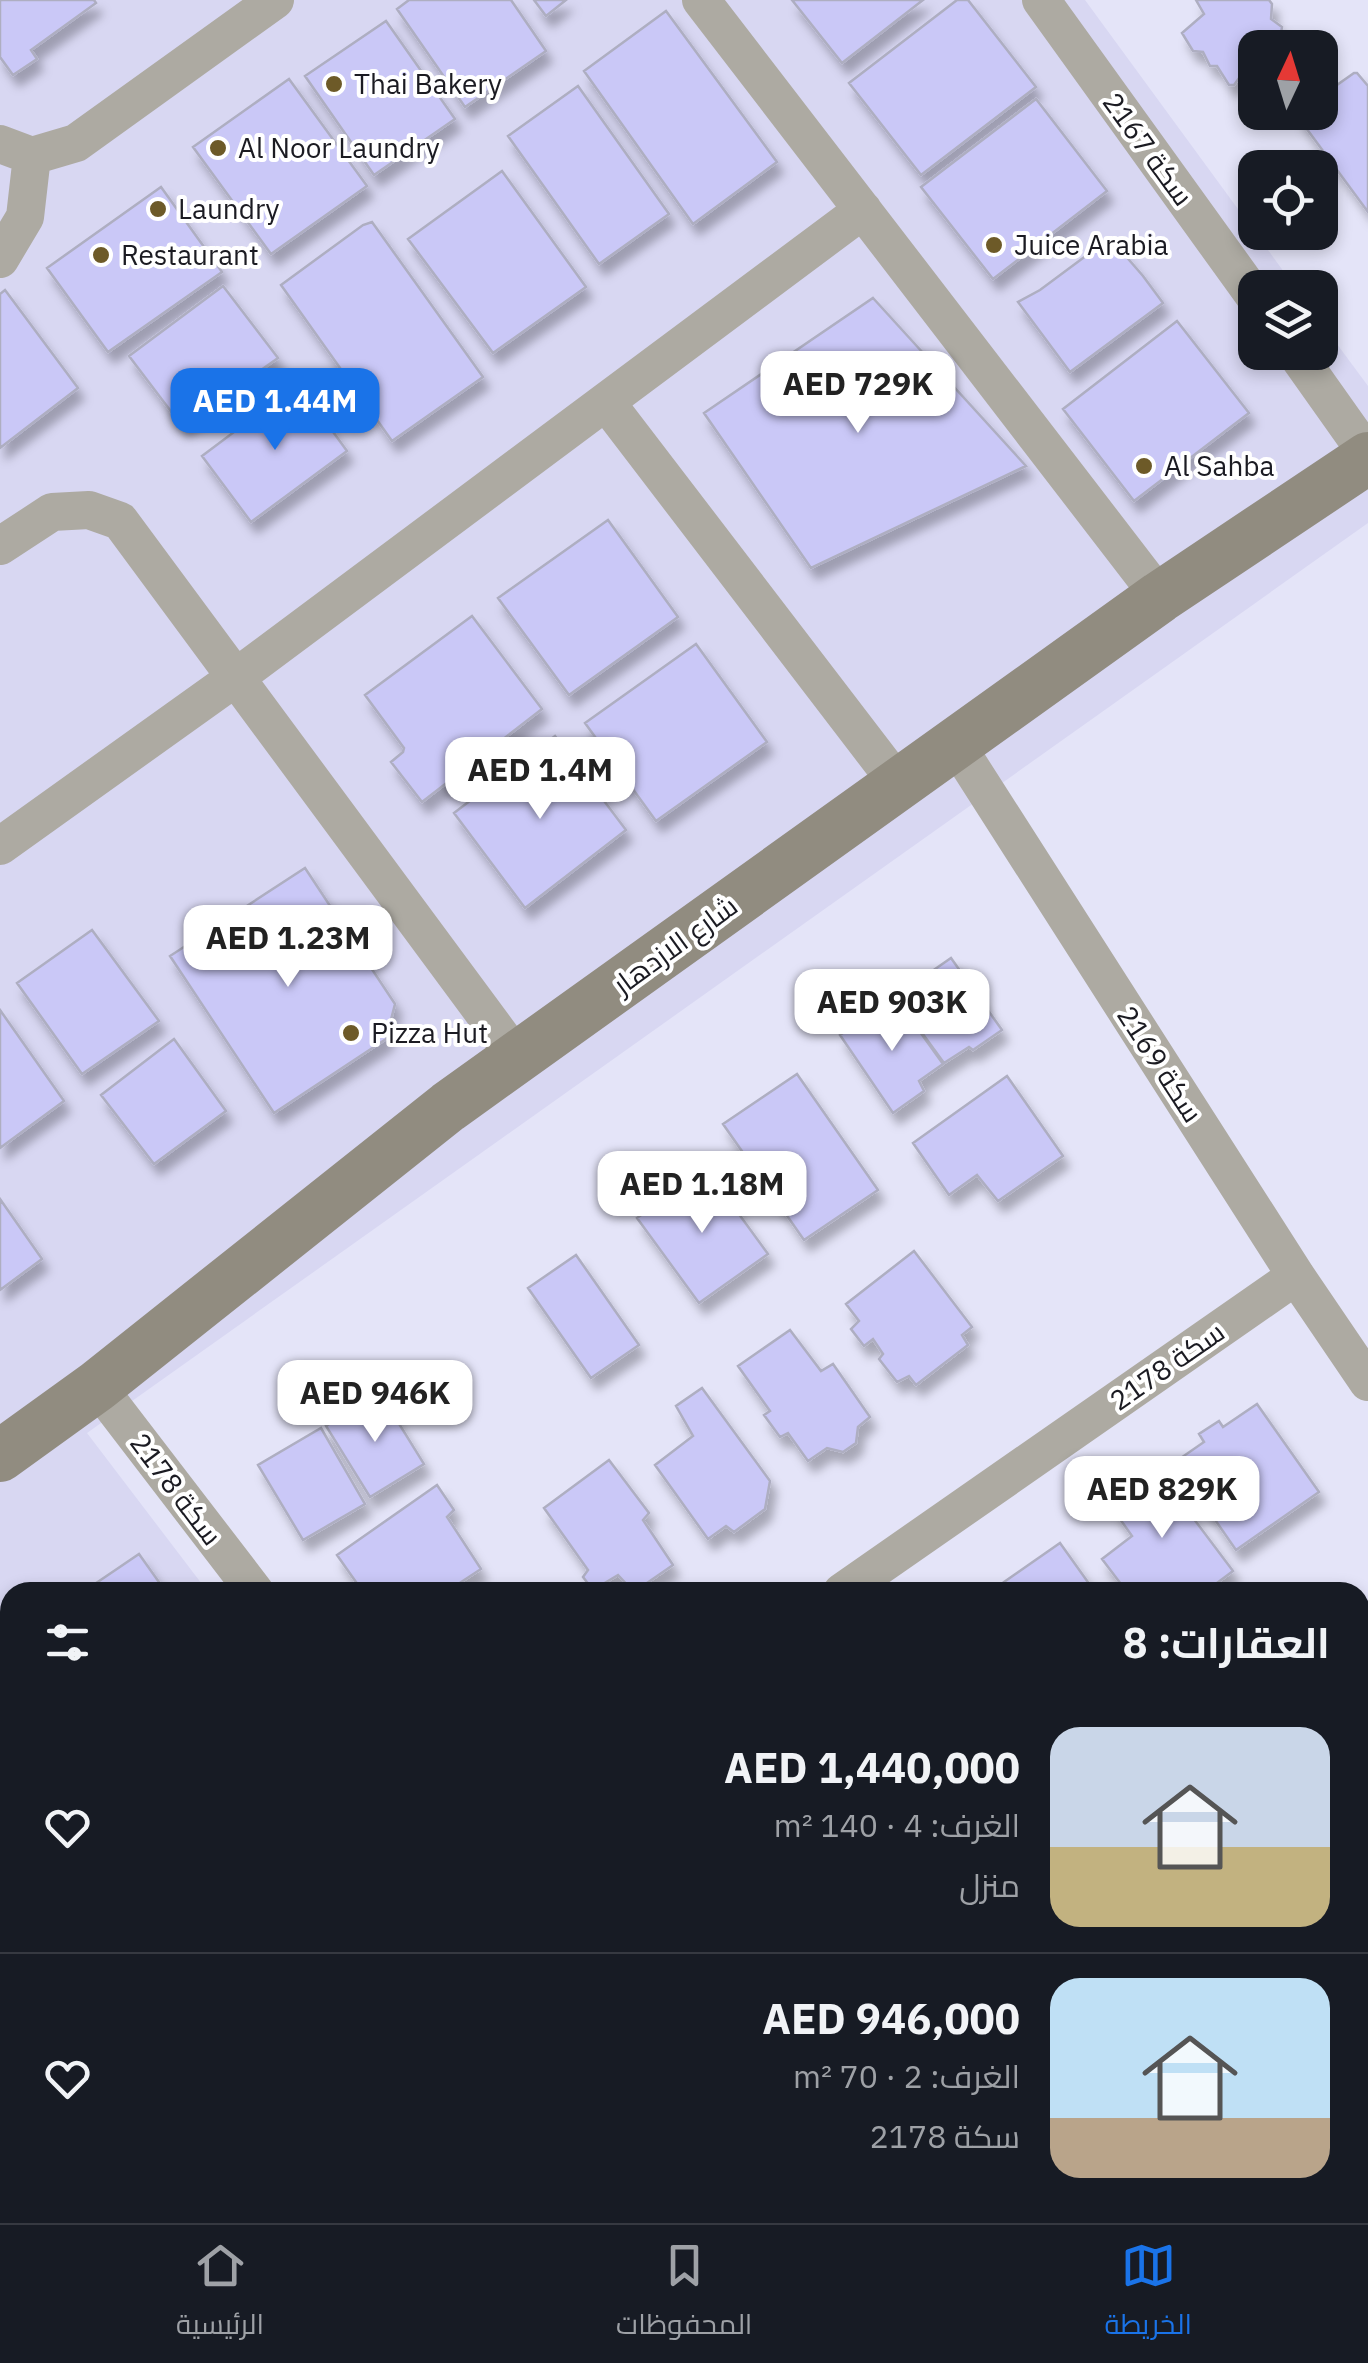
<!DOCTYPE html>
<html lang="ar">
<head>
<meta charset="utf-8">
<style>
	:root { --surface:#171b24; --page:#242831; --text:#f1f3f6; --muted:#9ea1a6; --line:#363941; --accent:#1a73e8 }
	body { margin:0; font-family:"IBM Plex Sans",Cairo,sans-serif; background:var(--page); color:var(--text); direction:rtl; height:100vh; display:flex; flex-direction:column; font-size:38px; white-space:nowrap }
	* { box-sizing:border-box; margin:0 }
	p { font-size:32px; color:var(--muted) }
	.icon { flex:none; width:55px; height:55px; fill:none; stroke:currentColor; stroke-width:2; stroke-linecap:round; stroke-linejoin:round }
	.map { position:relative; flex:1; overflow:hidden; direction:ltr }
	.side { position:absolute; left:0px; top:1582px; width:1370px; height:642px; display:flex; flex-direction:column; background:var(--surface); border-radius:30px 30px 0 0; box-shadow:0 5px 15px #0003; direction:rtl }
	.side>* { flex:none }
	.needle { width:65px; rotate:4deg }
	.fabs { position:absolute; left:1238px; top:30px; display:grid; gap:20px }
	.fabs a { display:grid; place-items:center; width:100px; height:100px; border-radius:20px; background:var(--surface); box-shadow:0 5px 15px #0003; font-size:50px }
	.price { position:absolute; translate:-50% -85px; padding:0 22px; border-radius:20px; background:#fff; color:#222; font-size:32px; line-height:65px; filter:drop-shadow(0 2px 5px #0008) }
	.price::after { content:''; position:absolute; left:50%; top:60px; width:30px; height:22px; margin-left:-15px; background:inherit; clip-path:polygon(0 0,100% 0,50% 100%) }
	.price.current { background:var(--accent); color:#fff }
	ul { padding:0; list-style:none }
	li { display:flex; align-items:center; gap:30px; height:250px; padding:0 40px }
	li+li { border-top:2px solid var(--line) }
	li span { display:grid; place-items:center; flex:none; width:280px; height:200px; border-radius:30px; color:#555 }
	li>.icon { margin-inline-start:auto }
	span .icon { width:120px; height:120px; fill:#fffc; stroke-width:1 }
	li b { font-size:42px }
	h2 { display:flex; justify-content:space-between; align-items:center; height:120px; padding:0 40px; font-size:42px }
	.tabs { display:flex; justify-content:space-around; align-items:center; height:140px; border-top:2px solid var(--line); background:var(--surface); font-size:28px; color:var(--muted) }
	.tabs a { display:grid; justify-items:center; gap:5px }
	.tabs .current { color:var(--accent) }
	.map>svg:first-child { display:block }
</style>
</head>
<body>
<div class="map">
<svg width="1368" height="2223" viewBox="0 0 1368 2223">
	<defs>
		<filter id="shadow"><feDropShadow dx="6" dy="11" stdDeviation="5" flood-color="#0004"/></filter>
	</defs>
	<rect width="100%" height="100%" fill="#e4e4f8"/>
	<path fill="#d8d7f2" d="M0 0H1085L1295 287 1255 288V352H1320V321L1368 386V523L87 1433 208 1592H10V1820L0 1828Z"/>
	<path fill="#cac8f7" stroke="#aeaec1" stroke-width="2.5" filter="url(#shadow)" d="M0 0H94L96 3 31 50 37 59 13 75 0 57Z
		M409 0H511L546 51 465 107 397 9Z
		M534 0H566L546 16Z
		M792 0H923L842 63Z
		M957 0H968L1036 87 921 175 849 83Z
		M1196 0H1269L1272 4 1271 19 1282 27 1281 33 1275 34V44L1270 48H1255V59L1243 68 1245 70 1234 85H1229L1217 66H1210L1203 52 1193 51 1182 33 1204 14Z
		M666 11 777 162 693 224 584 71Z
		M386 21 455 119 374 175 305 76Z
		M1354 73H1357L1368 86V212L1298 117 1300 112H1320V97Z
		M289 79 367 186 271 254 193 147Z
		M578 86 669 214 599 264 508 136Z
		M1036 99 1107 191 993 279 921 187Z
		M502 171 586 287 493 353 408 239Z
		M161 187 222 272 108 352 47 268Z
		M372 222 483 377 392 441 281 285 363 225Z
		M1110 238 1143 276 1163 303 1070 372 1018 302 1040 290Z
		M223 286 278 358 182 426 129 356Z
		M5 290 78 388 0 448V294Z
		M873 298 1026 466 811 568 704 413Z
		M1177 321 1249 413 1134 501 1063 409Z
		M298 384 347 451 251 522 202 456Z
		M608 520 678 617 569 695 498 598Z
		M472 616 542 709 422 802 391 762 403 752 404 748 365 695Z
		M696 644 767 742 656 821 585 723Z
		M555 736 626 830 525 908 454 813Z
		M305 868 395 1004 386 1039 274 1113 170 956Z
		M92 930 159 1021 82 1074 17 983Z
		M951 958 1002 1030 973 1050 969 1047 944 1063 901 1004 907 999 902 992Z
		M890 1001 894 1008 900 1004 943 1064 919 1081 924 1091 893 1113 840 1035Z
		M0 1010 64 1101 0 1148Z
		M174 1039 226 1111 154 1164 101 1095Z
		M797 1074 878 1190 804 1240 723 1124Z
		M1007 1076 1063 1156 998 1201 977 1175 949 1195 913 1143Z
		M706 1169 768 1254 699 1303 637 1218Z
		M0 1199 42 1259 0 1290Z
		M914 1251 972 1327 962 1335 968 1345 916 1385 909 1376 897 1382 879 1359 883 1354 873 1339 864 1346 851 1329 859 1321 846 1304Z
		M576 1255 639 1345 591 1378 528 1288Z
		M790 1330 821 1371 833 1364 870 1417 858 1427 856 1443 843 1452 827 1448 808 1461 788 1433 780 1437 764 1415 770 1411 738 1366Z
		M702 1388 770 1481 765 1509 734 1532 726 1526 708 1539 655 1465 693 1436 676 1406Z
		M380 1393 424 1464 370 1497 326 1426Z
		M1257 1404 1319 1492 1236 1550 1175 1462 1204 1442 1199 1434 1219 1421 1223 1427Z
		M321 1428 365 1504 303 1540 258 1465Z
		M1148 1458 1233 1571 1205 1592H1127L1102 1559 1132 1536 1115 1512 1131 1499 1118 1479Z
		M609 1460 649 1513 643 1520 673 1565 634 1592 618 1575 593 1590 583 1577 588 1570 544 1508Z
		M437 1485 454 1510 447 1517 481 1569 446 1592H363L337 1555Z
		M1060 1543 1095 1592H1012L1004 1582Z
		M139 1554 166 1592H83Z
		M10 1647V1782L0 1789V1655Z
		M1368 1710V1760L1360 1749V1715Z
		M1360 1900 1368 1912V1924L1360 1930Z
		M10 1930V2014L0 1999V1936Z
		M270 2215H314L312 2216 316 2223H276Z"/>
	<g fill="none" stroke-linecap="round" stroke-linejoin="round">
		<path stroke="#adaaa2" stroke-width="38" d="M701 0 1160 597
			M1041 0 1255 297
			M0 144 32 156 76 143 275 0
			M0 259 25 217 32 156
			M1295 352 1368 455
			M606 402 899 785
			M0 546 52 512 89 510 120 521 517 1058
			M955 743 1296 1276 1368 1382
			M0 846 235 678 863 210
			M97 1386 255 1592
			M842 1592 1296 1276
			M1321 2215 1326 2223
			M66 2223 68 2215
			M795 2223 808 2215"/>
		<path stroke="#918c80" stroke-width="52" d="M0 1456 97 1386 448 1107 1160 597 1368 458"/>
	</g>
	<g fill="#6d5a28" stroke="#fff" stroke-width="4">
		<circle cx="334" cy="84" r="10"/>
		<circle cx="218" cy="148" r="10"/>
		<circle cx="158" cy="209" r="10"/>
		<circle cx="994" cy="245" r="10"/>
		<circle cx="101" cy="255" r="10"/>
		<circle cx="1144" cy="466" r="10"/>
		<circle cx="351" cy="1033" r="10"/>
	</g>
	<g text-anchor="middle" stroke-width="8" stroke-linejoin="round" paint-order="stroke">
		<g font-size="28" fill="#1b1b22" stroke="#fff" text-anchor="start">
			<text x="354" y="94">Thai Bakery</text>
			<text x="238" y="158">Al Noor Laundry</text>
			<text x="178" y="219">Laundry</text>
			<text x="1014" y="255">Juice Arabia</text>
			<text x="121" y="265">Restaurant</text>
			<text x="1164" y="476">Al Sahba</text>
			<text x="371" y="1043">Pizza Hut</text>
		</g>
		<g font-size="28" fill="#1b1b22" stroke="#fff">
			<text transform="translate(1148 149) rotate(54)" y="10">سكة 2167</text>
			<text transform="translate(675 945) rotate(-36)" y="10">شارع الازدهار</text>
			<text transform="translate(1160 1064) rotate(57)" y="10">سكة 2169</text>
			<text transform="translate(1167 1366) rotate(-35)" y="10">سكة 2178</text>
			<text transform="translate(176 1489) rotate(53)" y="10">سكة 2178</text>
		</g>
	</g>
</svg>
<div class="fabs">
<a><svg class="needle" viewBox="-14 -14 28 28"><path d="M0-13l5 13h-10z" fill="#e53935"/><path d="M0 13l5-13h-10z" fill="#9ea1a6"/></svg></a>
<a><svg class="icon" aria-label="locate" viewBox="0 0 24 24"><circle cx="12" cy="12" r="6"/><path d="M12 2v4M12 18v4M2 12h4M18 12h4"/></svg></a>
<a><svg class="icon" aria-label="layers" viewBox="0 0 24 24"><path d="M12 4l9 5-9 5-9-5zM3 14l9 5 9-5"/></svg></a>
</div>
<b class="price" style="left:858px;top:436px">AED 729K</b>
<b class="price current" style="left:275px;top:453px">AED 1.44M</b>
<b class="price" style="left:540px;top:822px">AED 1.4M</b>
<b class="price" style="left:288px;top:990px">AED 1.23M</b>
<b class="price" style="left:892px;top:1054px">AED 903K</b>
<b class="price" style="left:702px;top:1236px">AED 1.18M</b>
<b class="price" style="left:375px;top:1445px">AED 946K</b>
<b class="price" style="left:1162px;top:1541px">AED 829K</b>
<section class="side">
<h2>العقارات: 8<svg class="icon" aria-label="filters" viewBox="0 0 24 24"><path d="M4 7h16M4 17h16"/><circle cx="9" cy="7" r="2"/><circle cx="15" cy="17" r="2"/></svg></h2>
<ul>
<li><span style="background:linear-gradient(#c9d6e8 60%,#c2b280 0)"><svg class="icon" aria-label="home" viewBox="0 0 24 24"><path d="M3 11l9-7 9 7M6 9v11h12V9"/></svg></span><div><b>AED 1,440,000</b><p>الغرف: 4 · 140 m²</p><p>منزل</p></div><svg class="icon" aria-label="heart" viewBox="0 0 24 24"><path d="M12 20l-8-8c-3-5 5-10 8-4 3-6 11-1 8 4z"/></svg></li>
<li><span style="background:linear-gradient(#bfe0f5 70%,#b9a48a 0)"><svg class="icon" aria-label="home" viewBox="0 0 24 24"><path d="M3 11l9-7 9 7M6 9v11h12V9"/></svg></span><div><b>AED 946,000</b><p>الغرف: 2 · 70 m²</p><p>سكة 2178</p></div><svg class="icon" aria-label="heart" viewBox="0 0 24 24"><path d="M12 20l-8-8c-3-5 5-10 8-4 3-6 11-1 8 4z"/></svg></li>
</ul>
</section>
</div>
<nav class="tabs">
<a class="current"><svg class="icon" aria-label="map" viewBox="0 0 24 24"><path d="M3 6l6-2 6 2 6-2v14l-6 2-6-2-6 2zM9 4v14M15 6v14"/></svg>الخريطة</a>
<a><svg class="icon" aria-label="saved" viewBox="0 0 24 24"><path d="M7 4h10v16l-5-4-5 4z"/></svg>المحفوظات</a>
<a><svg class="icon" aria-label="home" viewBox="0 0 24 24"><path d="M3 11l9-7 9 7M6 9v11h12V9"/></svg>الرئيسية</a>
</nav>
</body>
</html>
